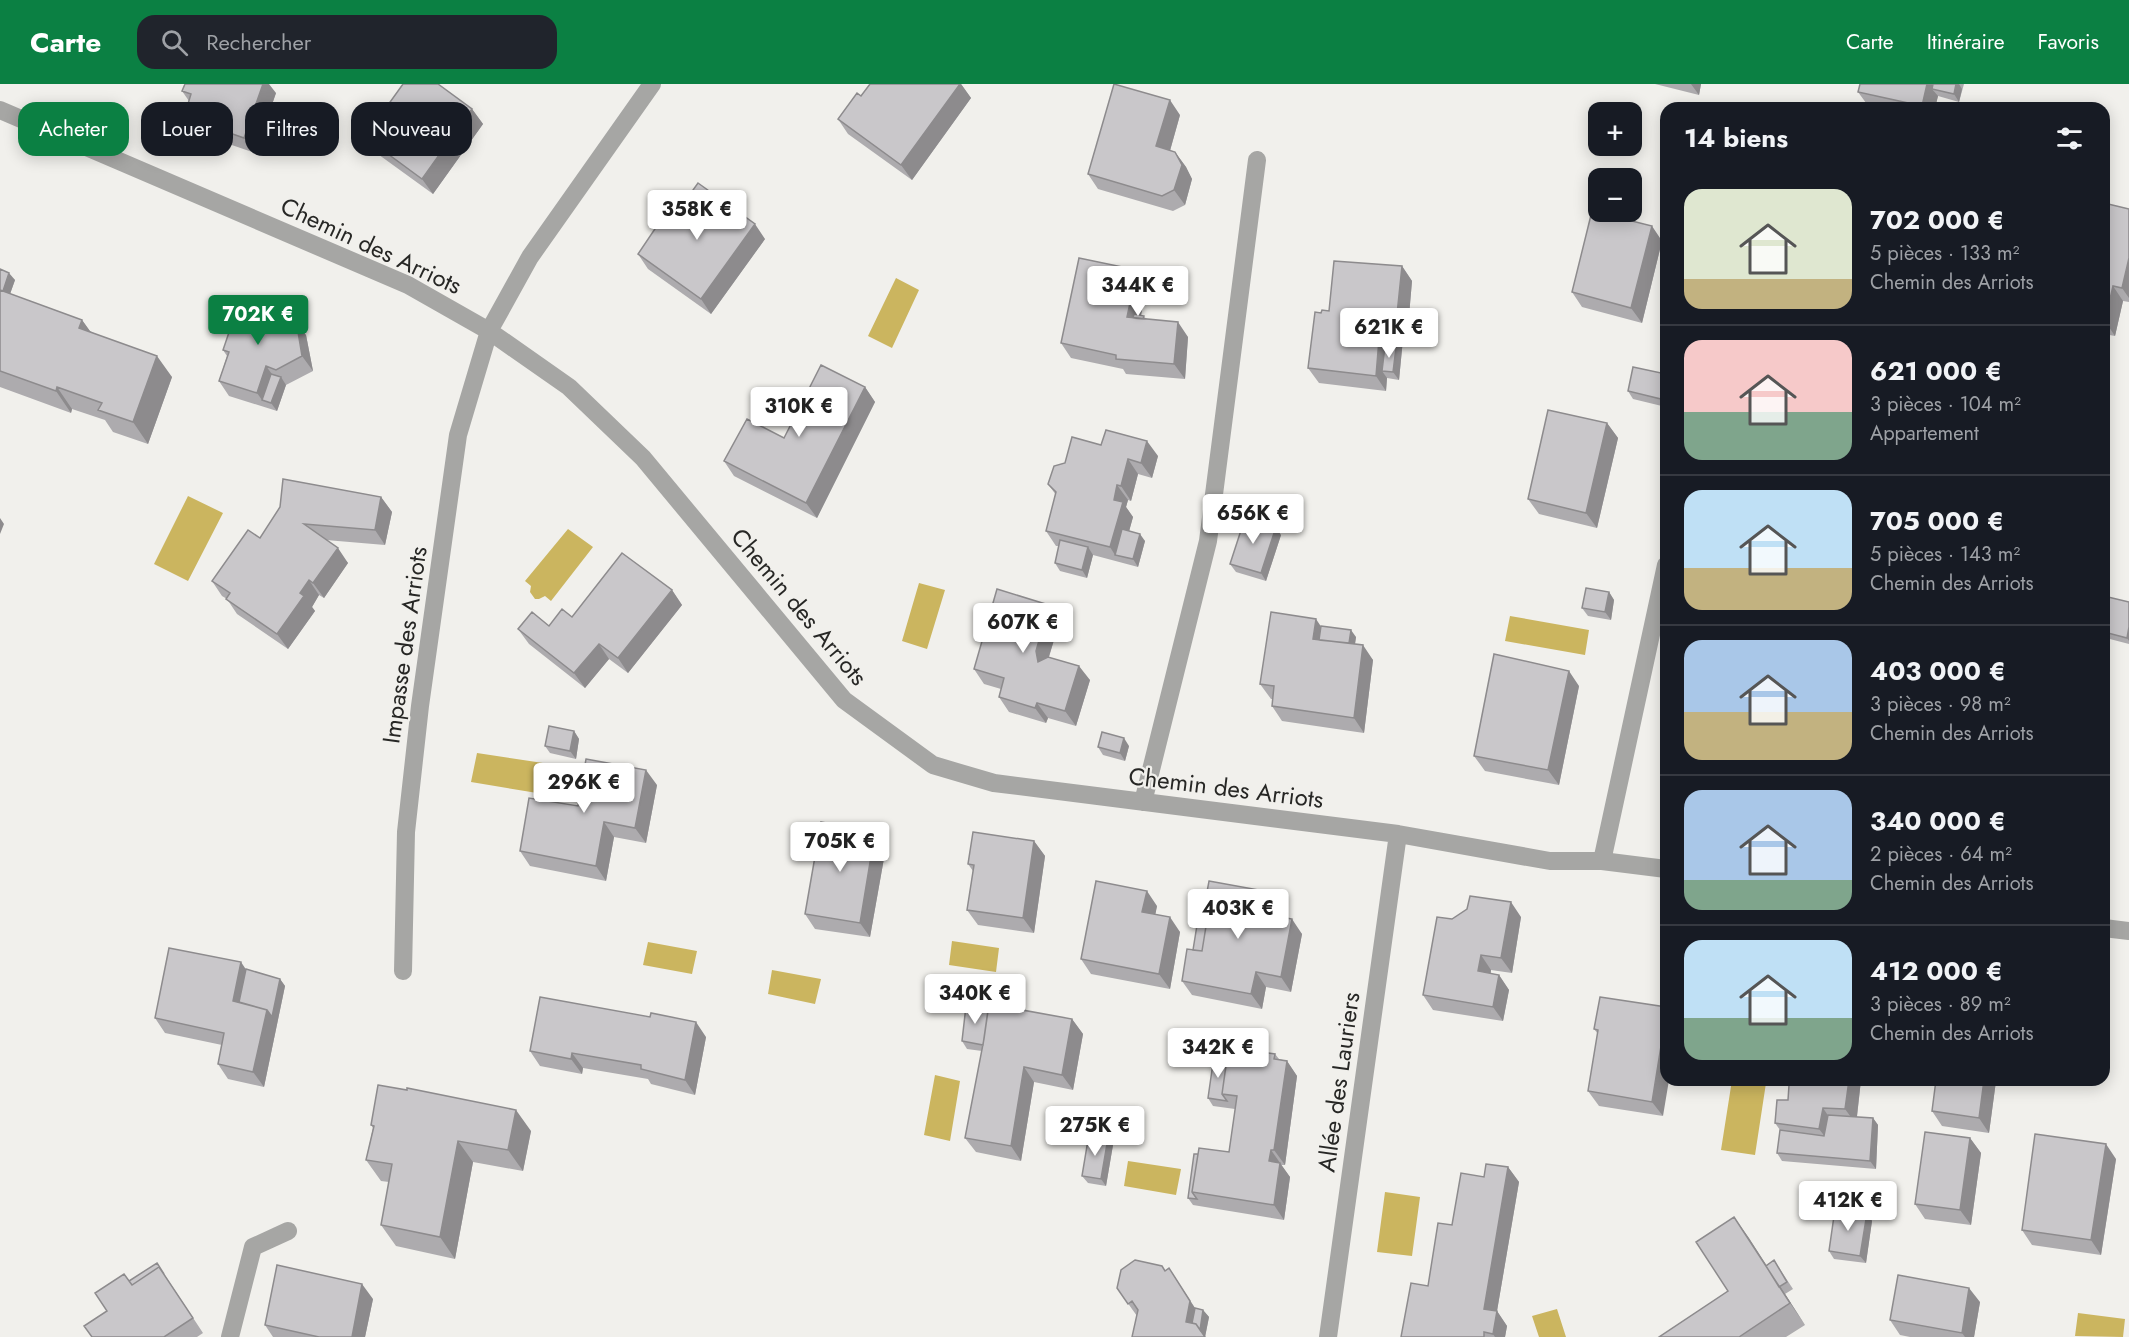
<!DOCTYPE html>
<html lang="fr">
<head>
<meta charset="utf-8">
<style>
	:root { --surface:#171b24; --page:#20242c; --text:#f1f3f6; --muted:#9ea1a6; --line:#363941; --accent:#0b8043 }
	body { margin:0; font-family:Jost,sans-serif; background:var(--page); color:var(--text); height:100vh; display:flex; flex-direction:column; font-size:22px; white-space:nowrap }
	* { box-sizing:border-box; margin:0 }
	p { font-size:20px; color:var(--muted) }
	.icon { flex:none; width:33px; height:33px; fill:none; stroke:currentColor; stroke-width:2; stroke-linecap:round; stroke-linejoin:round }
	.map { position:relative; flex:1; overflow:hidden }
	.drawer { position:absolute; left:1660px; top:18px; width:450px; height:984px; display:flex; flex-direction:column; background:var(--surface); border-radius:18px; box-shadow:0 3px 15px #0003 }
	.drawer>* { flex:none }
	.guide { position:absolute; left:18px; top:18px; width:570px; height:54px; display:flex; gap:12px }
	.controls { position:absolute; left:1588px; top:18px; display:grid; gap:12px }
	.controls a { display:grid; place-items:center; width:54px; height:54px; border-radius:12px; background:var(--surface); box-shadow:0 3px 15px #0003; font-size:30px }
	.price { position:absolute; translate:-50% -51px; padding:0 14px; border-radius:6px; background:#fff; color:#222; font-size:20px; line-height:39px; filter:drop-shadow(0 2px 3px #0008) }
	.price::after { content:''; position:absolute; left:50%; top:36px; width:18px; height:14px; margin-left:-9px; background:inherit; clip-path:polygon(0 0,100% 0,50% 100%) }
	.price.current { background:var(--accent); color:#fff }
	ul { padding:0; list-style:none }
	li { display:flex; align-items:center; gap:18px; height:150px; padding:0 24px }
	li+li { border-top:2px solid var(--line) }
	li span { display:grid; place-items:center; flex:none; width:168px; height:120px; border-radius:18px; color:#555 }
	li>.icon { margin-inline-start:auto }
	span .icon { width:72px; height:72px; fill:#fffc; stroke-width:1 }
	li b { font-size:26px }
	h2 { display:flex; justify-content:space-between; align-items:center; height:72px; padding:0 24px; font-size:26px }
	.chip { padding:0 21px; border-radius:18px; background:var(--surface); box-shadow:0 3px 15px #0003; font-size:21px; line-height:54px }
	.chip.current { background:var(--accent); color:#fff }
	header { display:flex; align-items:center; gap:36px; box-sizing:border-box; height:84px; padding:0 30px; background:var(--accent); color:#fff }
	header strong { font-size:28px }
	nav { display:flex; gap:33px; margin-inline-start:auto; font-size:21px }
	.search { width:420px; height:54px; background:var(--page); display:flex; align-items:center; gap:15px; box-sizing:border-box; padding:0 21px; border-radius:18px; color:var(--muted); font-size:22px }
	.map>svg:first-child { display:block }
</style>
</head>
<body>
<header>
<strong>Carte</strong>
<div class="search"><svg class="icon" aria-label="search" viewBox="0 0 24 24"><circle cx="10" cy="10" r="6"/><path d="M15 15l6 6"/></svg>Rechercher</div>
<nav><a>Carte</a><a>Itinéraire</a><a>Favoris</a></nav>
</header>
<div class="map">
<svg width="2129" height="1253" viewBox="0 0 2129 1253">
	<rect width="100%" height="100%" fill="#f1f0ec"/>
	<path fill="#cbb55f" d="M896 194 919 206 892 264 868 252Z
		M188 412 223 429 188 497 154 480Z
		M568 445 593 463 551 517 545 512 539 515H535L530 508 531 502 525 497Z
		M919 499 945 506 927 565 902 557Z
		M1510 532 1589 546 1585 571 1505 557Z
		M477 669 543 679 542 686 548 689 549 695 546 701 538 703 537 709 471 698Z
		M952 857 999 864 996 888 949 881Z
		M648 858 697 867 692 890 643 881Z
		M772 886 821 895 815 920 768 910Z
		M935 991 960 997 950 1057 924 1051Z
		M1732 996 1766 999 1755 1071 1721 1066Z
		M1128 1077 1181 1085 1176 1111 1124 1102Z
		M1385 1108 1420 1113 1412 1172 1377 1168Z
		M1557 1225 1566 1253H1539L1532 1232Z
		M2078 1229 2125 1235 2123 1253 2075 1252Z"/>
	<g fill="none" stroke-linecap="round" stroke-linejoin="round">
		<path stroke="#a6a6a4" stroke-width="18" d="M0 26 408 201 489 247 569 303 643 374 844 616 933 681 994 699 1398 750 1550 777H1602L1666 785
			M1143 718 1208 457 1257 76
			M1602 777 1666 481
			M2104 844 2129 847
			M403 887 406 748 420 622 458 351 489 247 530 173 652 0
			M230 1253 253 1163 288 1147
			M1328 1253 1398 750"/>
	</g>
	<path fill="#adabae" d="M870 0H961L971 14 912 96 848 50 838 35 861 12Z
		M1655 0H1701L1699 11Z
		M1860 0H1964L1959 18 1938 12 1935 24H1874L1869 23 1858 8Z
		M182 7 276 9 255 69 194 48 184 33 189 17Z
		M472 25 483 40 433 110 375 68 365 53Z
		M1180 31 1170 67 1175 68 1186 83 1192 95 1185 121 1173 127 1098 105 1088 90Z
		M2104 119 2129 125V218L2123 217 2115 252 2104 250Z
		M673 134 765 155 711 230 648 185 638 170Z
		M1662 157 1642 239 1582 223 1572 208Z
		M1402 182 1412 197 1407 255H1403L1399 296 1387 294 1386 307 1319 299 1308 284 1321 229 1329 227Z
		M0 185 15 196 10 210 82 236 90 247 172 293 148 360 113 348 105 336 72 325 71 329 0 303Z
		M1137 186 1147 201 1141 231 1147 235 1188 253 1185 295 1126 290 1123 285 1071 274 1061 259Z
		M306 251 313 287 286 301 277 327 229 312 219 297 227 272 223 266Z
		M1666 290V323L1633 315 1628 307Z
		M865 303 875 318 817 434 734 392 724 377 784 354Z
		M1607 339 1618 354 1597 444 1539 430 1528 415Z
		M1101 361 1158 372 1152 394 1138 390 1131 417 1128 416 1126 423 1133 433 1129 447 1145 457 1138 483 1093 471 1087 494 1060 487 1055 479 1059 462H1056L1046 447 1056 411 1048 400 1065 379Z
		M381 413 392 428 385 461 326 456 348 479 324 514 319 511 312 523 315 527 288 565 237 530 227 515 222 512 212 497 260 454Z
		M1281 451 1266 497 1236 488 1230 480Z
		M672 506 682 521 628 589 609 575 585 604 529 560 518 545 549 542 572 533Z
		M1609 508 1614 516 1611 536 1588 532 1582 524Z
		M2129 518V560L2106 554 2104 552V529Z
		M1049 521 1060 536 1049 573 1090 596 1076 642 1048 634 1046 639 1009 628 999 613 1001 605 984 600 974 585Z
		M1321 542 1356 553 1355 560 1373 576 1364 649 1282 637 1272 622 1273 615H1271L1260 600Z
		M1579 602 1559 701 1485 687 1474 672Z
		M574 647 579 655 576 675 550 669 545 662Z
		M1129 662 1125 677 1103 671 1098 663Z
		M657 701 646 759 614 753 606 797 530 782 520 767 578 722Z
		M1034 757 1045 772 1034 849 978 841 967 826 973 787 968 780Z
		M886 763 870 853 815 845 805 830Z
		M1157 822 1155 830 1180 848 1170 905 1091 890 1081 875Z
		M1281 823 1279 832 1302 850 1291 908 1266 903 1262 925 1192 911 1182 897 1193 866 1207 836 1203 829Z
		M1521 833 1512 889 1491 886V890L1499 891 1509 906 1503 937 1433 926 1423 911 1452 835Z
		M246 885 280 895 285 902 264 1003 228 995 218 980 222 961 165 949 155 934Z
		M1600 913 1663 1032 1599 1022 1588 1007 1598 950 1594 945Z
		M988 926 1072 935 1083 950 1073 1006 1034 998 1021 1077 976 1068 965 1054 982 967 967 965 962 957Z
		M706 953 695 1011 651 1000 648 995 583 984 582 990 540 982 530 967Z
		M1275 970 1279 975 1287 977 1297 992 1285 1081H1281L1290 1093 1284 1136 1193 1121 1188 1114 1198 1070 1229 1068 1235 1025 1213 1022 1208 1014 1227 974 1259 973Z
		M1785 996H1861L1857 1033 1873 1034 1878 1041 1876 1085 1782 1077 1777 1069 1780 1046 1775 1039 1788 1016 1789 1001Z
		M1996 997 1989 1049 1942 1042 1932 1027Z
		M371 1041 531 1047 523 1087 473 1078 455 1175 396 1162 381 1141 389 1098 381 1097 366 1076 373 1044Z
		M1970 1054 1981 1069 1971 1141 1925 1135 1915 1120Z
		M1113 1061 1106 1102 1088 1099 1082 1092Z
		M2116 1075 2101 1171 2032 1161 2022 1146Z
		M1508 1083 1519 1098 1497 1227 1507 1242 1505 1253H1401L1428 1202 1452 1141 1484 1093Z
		M1867 1129 1872 1137 1866 1179 1834 1175 1829 1167Z
		M1734 1133 1766 1181 1774 1176 1793 1205 1785 1210 1805 1241 1786 1253H1659L1728 1207Z
		M157 1179 203 1249 197 1253H92L107 1227 129 1197Z
		M1169 1184 1195 1224 1203 1226 1209 1233 1205 1253 1137 1232 1117 1204 1165 1187Z
		M373 1215 365 1253H273L265 1241Z
		M1980 1218 1974 1253H1910L1900 1251 1890 1236Z"/>
	<path fill="#8d8b8d" d="M263 0H269L276 9 255 69 244 54Z
		M960 0H961L971 14 912 96 901 81Z
		M1691 0H1701L1699 11Z
		M1927 0H1940L1932 5 1938 12 1935 24H1923L1922 22Z
		M1956 0H1959L1962 5 1959 18 1954 10Z
		M1170 16 1180 31 1167 77 1156 62Z
		M472 25 483 40 433 110 422 95Z
		M1175 68 1186 83 1192 95 1185 121 1174 106Z
		M755 140 765 155 711 230 701 215Z
		M1652 142 1662 157 1642 239 1631 224Z
		M2129 174V214L2122 204Z
		M1402 182 1412 197 1407 255 1396 240Z
		M1137 186 1147 201 1139 241 1127 233Z
		M9 189 15 196 5 224 0 216Z
		M2113 202 2123 217 2115 252 2105 237Z
		M82 236 97 257 79 244Z
		M296 236 306 251 313 287 302 272Z
		M1178 238 1188 253 1185 295 1174 280Z
		M1392 240 1403 255 1399 296 1393 288 1396 264 1391 256Z
		M1379 255 1390 270 1382 287 1387 294 1386 307 1376 292Z
		M157 272 172 293 148 360 133 338Z
		M266 282 277 297 262 316 257 309Z
		M1666 290V323L1661 315Z
		M281 293 286 301 277 327 271 319Z
		M57 303 72 325 71 329 56 307Z
		M865 303 875 318 817 434 806 419Z
		M1607 339 1618 354 1597 444 1586 429Z
		M1147 357 1158 372 1152 394 1141 379Z
		M1128 375 1138 390 1131 417 1121 402Z
		M1117 401 1128 416 1126 423 1133 433 1122 473 1115 471 1110 463 1114 416Z
		M381 413 392 428 385 461 375 446Z
		M0 434 4 440 0 450Z
		M1276 443 1281 451 1266 497 1261 489Z
		M1140 450 1145 457 1138 483 1133 475Z
		M1088 463 1093 471 1087 494 1082 486Z
		M338 464 348 479 324 514 313 499Z
		M309 496 319 511 312 523 315 527 288 565 277 550 300 509Z
		M672 506 682 521 628 589 618 574Z
		M1609 508 1614 516 1611 536 1605 528Z
		M1049 521 1060 536 1046 582 1038 578 1036 567Z
		M1316 535 1326 550 1324 563 1313 555Z
		M2129 543V557L2127 554Z
		M1351 546 1356 553 1353 573 1348 566Z
		M599 560 609 575 585 604 574 589Z
		M1363 561 1373 576 1364 649 1354 634Z
		M1079 582 1090 596 1076 642 1065 627Z
		M1569 587 1579 602 1559 701 1548 686Z
		M1037 619 1048 634 1046 639 1035 624Z
		M574 647 579 655 576 675 570 667Z
		M1124 654 1129 662 1125 677 1120 669Z
		M646 686 657 701 646 759 635 744Z
		M604 738 614 753 606 797 596 782Z
		M875 748 886 763 870 853 860 839Z
		M1034 757 1045 772 1034 849 1023 834Z
		M1147 807 1157 822 1153 843 1142 828Z
		M1270 808 1281 823 1277 845 1266 830Z
		M1511 818 1521 833 1512 889 1501 874Z
		M1170 833 1180 848 1170 905 1159 890Z
		M1292 835 1302 850 1291 908 1281 893Z
		M1481 871 1491 886 1488 902 1478 887Z
		M241 878 251 893 245 926 233 917Z
		M1256 888 1266 903 1262 925 1251 910Z
		M1499 891 1509 906 1503 937 1493 923Z
		M280 895 285 902 264 1003 253 988 267 926Z
		M1666 931V996H1669L1663 1032 1652 1018Z
		M1072 935 1083 950 1073 1006 1062 991Z
		M696 938 706 953 695 1011 685 996Z
		M572 969 583 984 582 990 571 975Z
		M1287 977 1297 992 1285 1081 1274 1066Z
		M1024 983 1034 998 1021 1077 1011 1062Z
		M1849 996H1861L1856 1040 1845 1025Z
		M1984 996 1996 997 1989 1049 1979 1034Z
		M1823 1024 1833 1039 1830 1059 1819 1045Z
		M516 1026 531 1047 523 1087 508 1066Z
		M1873 1034 1878 1041 1876 1085 1870 1077Z
		M1108 1054 1113 1061 1106 1102 1101 1095Z
		M1970 1054 1981 1069 1971 1141 1960 1126Z
		M458 1057 473 1078 455 1175 440 1153Z
		M2106 1060 2116 1075 2101 1171 2091 1156Z
		M1271 1066 1290 1093 1284 1136 1274 1121 1269 1077Z
		M1508 1083 1519 1098 1497 1227 1507 1242 1505 1253H1495L1493 1250 1484 1225Z
		M1867 1129 1872 1137 1866 1179 1860 1172Z
		M1734 1133 1749 1154 1805 1241 1790 1219Z
		M1169 1184 1200 1232 1203 1226 1209 1233 1205 1253 1186 1238Z
		M362 1200 373 1215 365 1253H352Z
		M1969 1204 1980 1218 1974 1253H1965L1962 1249Z"/>
	<path fill="#c9c7ca" stroke="#8d8b8d" stroke-width="1.5" d="M185 0H263L244 54 184 33 191 10 182 7Z
		M403 0H438L472 25 422 95 365 53Z
		M870 0H960L901 81 838 35 857 9 861 12Z
		M1114 0 1170 16 1156 62 1175 68 1182 81 1174 106 1162 112 1088 90Z
		M1860 0H1927L1922 22 1858 8Z
		M1933 0H1956L1954 10 1932 5Z
		M698 99 755 140 701 215 638 170 665 130 673 134Z
		M2104 119 2129 125V174L2122 204 2113 202 2105 237Z
		M1592 127 1652 142 1631 224 1572 208Z
		M1079 174 1137 186 1127 233 1178 238 1174 280 1116 275V271L1061 259Z
		M1334 177 1402 182 1396 240H1392L1391 256 1379 255 1376 292 1308 284 1315 228 1321 229 1322 226 1329 227Z
		M0 185 9 189 3 207 0 206Z
		M0 206 82 236 79 244 157 272 133 338 98 326 102 319 57 303 56 307 0 287Z
		M240 216 296 236 302 272 276 286 266 282 257 309 219 297 229 268 223 266Z
		M1134 230 1144 232 1143 235 1133 234Z
		M1385 262 1396 264 1393 288 1382 287Z
		M821 281 865 303 806 419 724 377 747 335 784 354Z
		M1633 283 1666 290 1661 315 1628 307Z
		M271 290 281 293 271 319 262 316Z
		M1548 326 1607 339 1586 429 1528 415Z
		M1106 346 1147 357 1141 379 1128 375 1121 402 1117 401 1114 416 1123 418 1110 463 1046 447 1056 408 1048 400 1054 382 1065 379 1072 353 1101 361Z
		M283 395 381 413 375 446 304 440 338 464 313 499 309 496 300 509 304 512 277 550 226 515 230 509 212 497 248 446 260 454 280 423Z
		M1245 434 1276 443 1261 489 1230 480Z
		M1122 445 1140 450 1133 475 1115 471Z
		M1060 456 1088 463 1082 486 1055 479Z
		M622 469 672 506 618 574 599 560 574 589 518 545 532 528 549 542 562 525 572 533Z
		M1586 504 1609 508 1605 528 1582 524Z
		M997 505 1049 521 1036 567 1038 578 1048 573 1079 582 1065 627 1037 619 1035 624 999 613 1004 594 974 585Z
		M2108 513 2129 518V543L2127 554 2104 548V529Z
		M1271 528 1316 535 1313 555 1363 561 1354 634 1272 622 1274 602 1260 600Z
		M1321 542 1351 546 1349 559 1319 556Z
		M1494 570 1569 587 1548 686 1474 672Z
		M549 642 574 647 570 667 545 662Z
		M1102 648 1124 654 1120 669 1098 663Z
		M586 675 646 686 635 744 604 738 596 782 520 767 529 714 578 722Z
		M821 738 875 748 860 839 805 830Z
		M973 748 1034 757 1023 834 967 826 974 781 968 780Z
		M1096 797 1147 807 1142 828 1170 833 1159 890 1081 875Z
		M1209 797 1270 808 1266 830 1292 835 1281 893 1256 888 1251 910 1182 897 1187 865 1202 867 1208 830 1203 829Z
		M1470 812 1511 818 1501 874 1481 871 1478 887 1499 891 1493 923 1423 911 1437 833 1452 835 1467 825Z
		M1198 835 1207 836 1202 867 1193 866Z
		M169 864 241 878 233 917 267 926 253 988 218 980 224 949 155 934Z
		M246 885 280 895 272 933 267 926 239 918Z
		M540 913 650 933 651 929 696 938 685 996 641 985V981L572 969 571 975 530 967Z
		M1600 913 1666 923V931L1652 1018 1588 1007 1598 946 1594 945Z
		M989 920 1072 935 1062 991 1024 983 1011 1062 965 1054 984 955Z
		M966 922 988 926 983 961 962 957Z
		M1228 968 1259 973 1260 968 1275 970 1274 975 1287 977 1274 1066H1271L1269 1077 1280 1079 1274 1121 1192 1108 1199 1064 1229 1068 1237 1012 1222 1010Z
		M1214 972 1227 974 1222 1010 1227 1017 1208 1014Z
		M1785 996H1849L1845 1025 1823 1024 1819 1045 1775 1039 1777 1016H1788L1789 1001Z
		M1936 996H1984L1979 1034 1932 1027Z
		M378 1001 407 1006V1004L516 1026 508 1066 458 1057 440 1153 381 1141 392 1080 366 1076 374 1042 371 1041Z
		M1828 1031 1873 1034 1870 1077 1777 1069 1780 1046 1824 1052Z
		M1925 1048 1970 1054 1960 1126 1915 1120Z
		M1089 1050 1108 1054 1101 1095 1082 1092Z
		M2035 1050 2106 1060 2091 1156 2022 1146Z
		M1194 1070H1198L1192 1108 1197 1115 1188 1114Z
		M1486 1080 1508 1083 1484 1225 1497 1227 1493 1250 1484 1248V1253H1401L1411 1199 1428 1202 1438 1139 1452 1141 1461 1089 1484 1093Z
		M1835 1125 1867 1129 1860 1172 1829 1167Z
		M1734 1133 1790 1219 1739 1253H1659L1728 1207 1696 1158Z
		M1135 1176 1162 1182 1165 1187 1169 1184 1190 1217 1186 1238 1196 1240 1205 1253H1132L1138 1226 1132 1217 1128 1220 1117 1204 1121 1186Z
		M1774 1176 1787 1198 1779 1203 1766 1182Z
		M157 1179 164 1190 159 1183 132 1201 129 1197Z
		M277 1181 362 1200 352 1253H319L265 1241Z
		M159 1183 193 1234 164 1253H92L84 1242 107 1227 95 1209 124 1190 132 1201Z
		M1898 1191 1969 1204 1962 1249 1890 1236Z
		M1195 1224 1203 1226 1200 1246 1196 1240 1192 1239Z"/>
	<g text-anchor="middle" stroke-width="4.5" stroke-linejoin="round" paint-order="stroke">
		<g font-size="24" fill="#272725" stroke="#f1f0ec">
			<text transform="translate(371 162) rotate(25)" y="8">Chemin des Arriots</text>
			<text transform="translate(799 523) rotate(50)" y="8">Chemin des Arriots</text>
			<text transform="translate(405 561) rotate(-82)" y="8">Impasse des Arriots</text>
			<text transform="translate(1226 704) rotate(7)" y="8">Chemin des Arriots</text>
			<text transform="translate(1339 998) rotate(-82)" y="8">Allée des Lauriers</text>
		</g>
	</g>
</svg>
<div class="controls">
<a>+</a>
<a>−</a>
</div>
<b class="price" style="left:697px;top:157px">358K €</b>
<b class="price" style="left:1138px;top:233px">344K €</b>
<b class="price current" style="left:258px;top:262px">702K €</b>
<b class="price" style="left:1389px;top:275px">621K €</b>
<b class="price" style="left:799px;top:354px">310K €</b>
<b class="price" style="left:1253px;top:461px">656K €</b>
<b class="price" style="left:1023px;top:570px">607K €</b>
<b class="price" style="left:584px;top:730px">296K €</b>
<b class="price" style="left:840px;top:789px">705K €</b>
<b class="price" style="left:1238px;top:856px">403K €</b>
<b class="price" style="left:975px;top:941px">340K €</b>
<b class="price" style="left:1218px;top:995px">342K €</b>
<b class="price" style="left:1095px;top:1073px">275K €</b>
<b class="price" style="left:1848px;top:1148px">412K €</b>
<div class="guide">
<a class="chip current">Acheter</a>
<a class="chip">Louer</a>
<a class="chip">Filtres</a>
<a class="chip">Nouveau</a>
</div>
<section class="drawer">
<h2>14 biens<svg class="icon" aria-label="filters" viewBox="0 0 24 24"><path d="M4 7h16M4 17h16"/><circle cx="9" cy="7" r="2"/><circle cx="15" cy="17" r="2"/></svg></h2>
<ul>
<li><span style="background:linear-gradient(#dfe7d0 75%,#c2b280 0)"><svg class="icon" aria-label="home" viewBox="0 0 24 24"><path d="M3 11l9-7 9 7M6 9v11h12V9"/></svg></span><div><b>702 000 €</b><p>5 pièces · 133 m²</p><p>Chemin des Arriots</p></div></li>
<li><span style="background:linear-gradient(#f6c9c9 60%,#7fa58c 0)"><svg class="icon" aria-label="home" viewBox="0 0 24 24"><path d="M3 11l9-7 9 7M6 9v11h12V9"/></svg></span><div><b>621 000 €</b><p>3 pièces · 104 m²</p><p>Appartement</p></div></li>
<li><span style="background:linear-gradient(#bfe0f5 65%,#c2b280 0)"><svg class="icon" aria-label="home" viewBox="0 0 24 24"><path d="M3 11l9-7 9 7M6 9v11h12V9"/></svg></span><div><b>705 000 €</b><p>5 pièces · 143 m²</p><p>Chemin des Arriots</p></div></li>
<li><span style="background:linear-gradient(#a9c7e8 60%,#c2b280 0)"><svg class="icon" aria-label="home" viewBox="0 0 24 24"><path d="M3 11l9-7 9 7M6 9v11h12V9"/></svg></span><div><b>403 000 €</b><p>3 pièces · 98 m²</p><p>Chemin des Arriots</p></div></li>
<li><span style="background:linear-gradient(#a9c7e8 75%,#7fa58c 0)"><svg class="icon" aria-label="home" viewBox="0 0 24 24"><path d="M3 11l9-7 9 7M6 9v11h12V9"/></svg></span><div><b>340 000 €</b><p>2 pièces · 64 m²</p><p>Chemin des Arriots</p></div></li>
<li><span style="background:linear-gradient(#bfe0f5 65%,#7fa58c 0)"><svg class="icon" aria-label="home" viewBox="0 0 24 24"><path d="M3 11l9-7 9 7M6 9v11h12V9"/></svg></span><div><b>412 000 €</b><p>3 pièces · 89 m²</p><p>Chemin des Arriots</p></div></li>
</ul>
</section>
</div>
</body>
</html>
